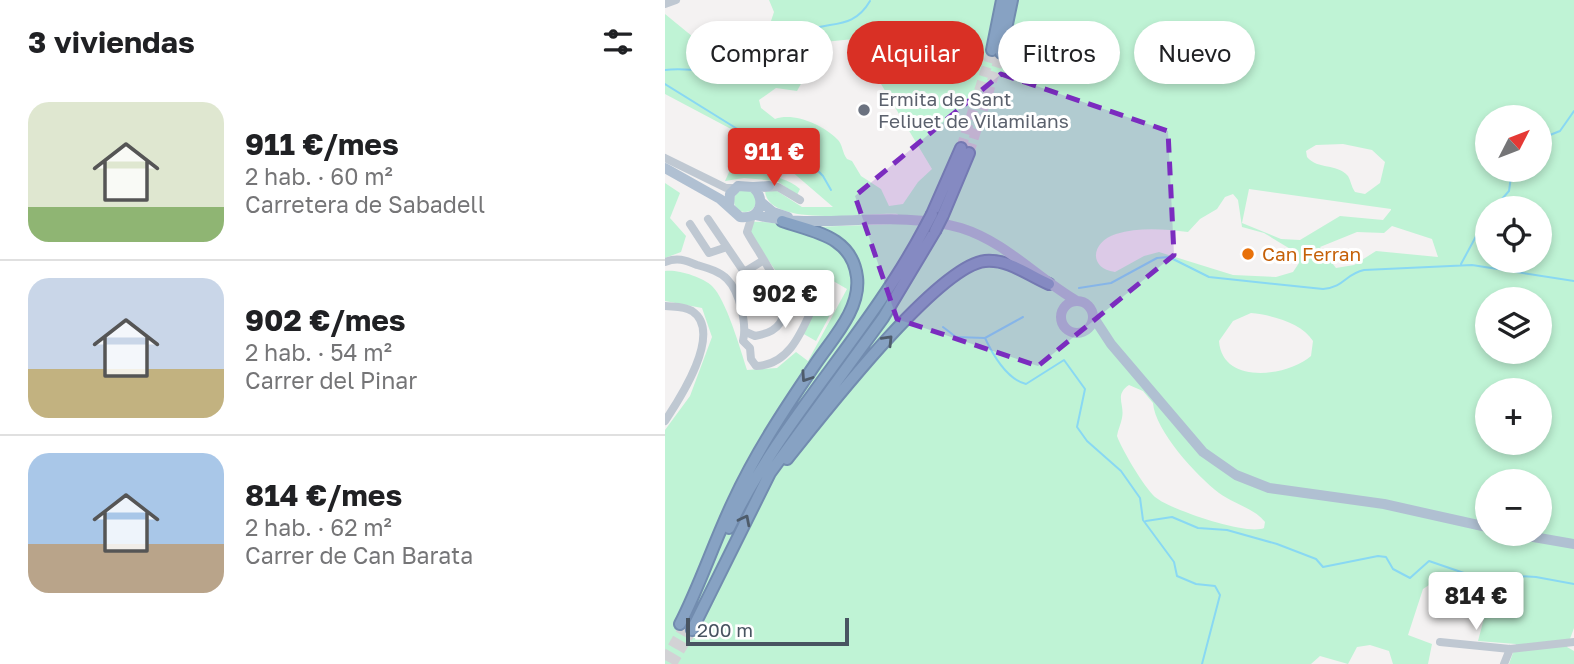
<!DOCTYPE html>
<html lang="es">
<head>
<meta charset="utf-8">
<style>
	:root { --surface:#fff; --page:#f2f2f2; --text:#202124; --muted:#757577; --line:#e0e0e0; --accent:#d93025 }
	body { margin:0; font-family:"Golos Text",sans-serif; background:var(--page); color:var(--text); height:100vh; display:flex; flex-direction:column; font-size:26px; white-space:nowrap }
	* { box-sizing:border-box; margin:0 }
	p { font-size:23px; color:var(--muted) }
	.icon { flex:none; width:38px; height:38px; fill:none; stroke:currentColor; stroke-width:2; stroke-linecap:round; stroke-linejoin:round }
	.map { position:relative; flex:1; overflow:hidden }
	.details { display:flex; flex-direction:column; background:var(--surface); width:665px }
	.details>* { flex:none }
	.guide { position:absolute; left:21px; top:21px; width:665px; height:63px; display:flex; gap:14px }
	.needle { width:46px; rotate:48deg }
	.fabs { position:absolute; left:810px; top:105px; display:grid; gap:14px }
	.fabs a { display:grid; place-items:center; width:77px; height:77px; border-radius:50%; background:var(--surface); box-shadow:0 4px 10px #0003; font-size:35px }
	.scale { position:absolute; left:21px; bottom:18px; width:163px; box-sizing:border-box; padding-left:7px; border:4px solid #485461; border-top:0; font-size:19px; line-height:24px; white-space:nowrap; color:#485461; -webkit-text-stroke:5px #fff; paint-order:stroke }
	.price { position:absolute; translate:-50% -60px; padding:0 16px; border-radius:7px; background:#fff; color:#222; font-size:23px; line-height:46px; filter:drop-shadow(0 2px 4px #0008) }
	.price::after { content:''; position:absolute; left:50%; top:42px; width:21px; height:16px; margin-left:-10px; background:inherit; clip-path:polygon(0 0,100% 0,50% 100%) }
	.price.selected { background:var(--accent); color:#fff }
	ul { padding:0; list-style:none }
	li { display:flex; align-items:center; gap:21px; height:175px; padding:0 28px }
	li+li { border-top:2px solid var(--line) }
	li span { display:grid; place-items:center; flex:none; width:196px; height:140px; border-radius:21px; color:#555 }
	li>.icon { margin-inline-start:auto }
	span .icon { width:84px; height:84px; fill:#fffc; stroke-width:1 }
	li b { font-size:30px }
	h2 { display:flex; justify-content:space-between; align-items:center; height:84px; padding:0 28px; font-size:30px }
	.chip { padding:0 24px; border-radius:32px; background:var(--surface); box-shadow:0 4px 10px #0003; font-size:24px; line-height:63px }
	.chip.selected { background:var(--accent); color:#fff }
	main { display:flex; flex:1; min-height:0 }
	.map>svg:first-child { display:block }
</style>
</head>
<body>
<main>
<section class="details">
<h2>3 viviendas<svg class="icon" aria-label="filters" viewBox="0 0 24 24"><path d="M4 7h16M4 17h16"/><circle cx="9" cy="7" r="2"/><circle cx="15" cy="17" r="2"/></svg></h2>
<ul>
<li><span style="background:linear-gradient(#dfe7d0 75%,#8fb573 0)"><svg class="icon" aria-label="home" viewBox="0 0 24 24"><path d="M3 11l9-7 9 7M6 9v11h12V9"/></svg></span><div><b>911 €/mes</b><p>2 hab. · 60 m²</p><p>Carretera de Sabadell</p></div></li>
<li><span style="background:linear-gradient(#c9d6e8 65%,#c2b280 0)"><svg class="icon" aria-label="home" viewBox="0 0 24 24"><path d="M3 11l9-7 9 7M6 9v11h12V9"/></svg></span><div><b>902 €/mes</b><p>2 hab. · 54 m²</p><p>Carrer del Pinar</p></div></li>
<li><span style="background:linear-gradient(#a9c7e8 65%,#b9a48a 0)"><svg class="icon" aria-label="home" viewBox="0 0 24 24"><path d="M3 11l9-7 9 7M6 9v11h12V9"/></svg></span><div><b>814 €/mes</b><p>2 hab. · 62 m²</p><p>Carrer de Can Barata</p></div></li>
</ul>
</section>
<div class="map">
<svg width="909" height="664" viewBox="0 0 909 664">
	<rect width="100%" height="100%" fill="#f4f2f2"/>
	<path fill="#bff3d5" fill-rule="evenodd" d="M104 0H909V628L902 647 909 651V664H844L851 644 813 641 826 592 790 593 773 579 758 589 743 635 767 644 763 664H728L724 651 705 645 692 647 683 664 655 656 646 664H0V430L25 396 47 337 37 308 0 301V271C12 269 38 277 47 286 61 299 76 351 82 370L112 368 131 352 143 361 182 289 151 271 139 293 117 280 83 231 87 222C123 220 193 240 189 287 187 313 164 337 150 357L191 305 190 260 148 227 228 224 233 214C207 212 103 229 100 191L109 189 137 207H168L111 158 83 138 0 94V14L33 41 64 50 102 33 109 12ZM189 39 267 169 253 182 238 204 224 206 216 189 196 176 187 161 182 159C177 153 178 144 172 139 158 125 129 112 110 119L96 108 94 100 111 88 132 91 159 42ZM822 117H875V170H822ZM678 144 707 150 720 162 715 183 700 194 690 192C686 186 686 181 683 176 672 163 653 170 642 157L641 151 651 145ZM584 189 726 209V210L718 220 675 216 635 240 616 239 577 223ZM568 194 573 200 577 227 599 233 632 253 634 263 628 272 611 277 568 275 494 252 479 256 450 272C422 268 427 241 451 234 474 227 499 229 523 232L535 219 552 209 560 197ZM822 208H875V261H822ZM727 226 767 239 773 257 711 251 689 265 671 268 655 247 692 232 719 233ZM822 299H875V352H822ZM586 313C607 315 637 323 648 341L646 356C622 377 557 385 554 341L568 321ZM464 385 478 391 488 403C490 431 532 476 554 493 569 504 589 508 600 522L599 528C582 536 504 509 490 497 479 487 457 450 452 436 453 429 456 424 457 418 460 404 449 395 464 385ZM822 390H875V443H822ZM822 481H875V534H822Z
		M71 157C88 179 115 171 135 189L132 195 112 181 79 178 60 181Z
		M0 183 15 193 5 218 21 236 16 252 0 258Z
		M69 201a11 11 0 1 1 22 0a11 11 0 1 1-22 0Z
		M153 306 166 313 151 341 137 333Z"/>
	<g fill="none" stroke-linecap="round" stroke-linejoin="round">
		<path stroke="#89d8f3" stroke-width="2" d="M0 70C30 65 67 80 96 70 114 64 120 41 135 34 163 19 187 32 205 1
			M0 84 74 130H84L96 136 123 140 158 176 166 190
			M875 139 895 131 909 111
			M829 208 844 191 847 170
			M796 264 822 216
			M414 288 446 283 492 258 504 257 544 277 658 289C680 287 680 274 699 270L807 265 909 281
			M278 327 291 337 320 338C328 355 341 379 361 384L399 360 420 389 412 427 422 441 456 471 475 498 478 520 509 562 512 576 531 584 550 586 555 595 537 664
			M320 338 358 317
			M481 521 507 517 533 528 562 530 612 544 651 559 658 567 713 556 721 557 728 569 745 578 764 561 799 573 871 577 909 584"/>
		<path stroke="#d2d2d5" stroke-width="10" stroke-dasharray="10 5" stroke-linecap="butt" d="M296 148 327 50
			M304 153 336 53
			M0 660 19 627
			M7 664 27 630"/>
		<g stroke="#728caf" stroke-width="14">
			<path id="highway" d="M327 50 337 0
				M336 53 347 0
				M267 214 296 148
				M278 215 304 153
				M122 459C155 418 272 266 320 261 344 259 363 275 384 284
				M64 528C115 420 203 335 259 229
				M15 624C35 585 49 542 68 502 90 454 119 410 149 366 166 340 196 310 192 277 187 236 149 232 117 221
				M27 630 105 473 218 318 270 231"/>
		</g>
		<path stroke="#bfc8d2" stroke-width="8" d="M0 4 11 0
			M0 158 61 188H70
			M100 188 113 187 135 200
			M43 219 77 269 81 271 99 260
			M25 224 44 253 62 247
			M0 262C12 257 20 260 32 265 42 268 54 271 62 279 75 292 82 325 78 341L85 348 86 359 91 366C126 365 138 328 150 302L119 284 111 283
			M0 306C9 307 19 306 27 311 59 332 14 400 0 421
			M81 332 90 336C151 326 98 262 82 232L87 216
			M775 642 845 649 909 642
			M839 664 845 649"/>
		<path stroke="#b0c0d2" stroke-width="10" d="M0 168 55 199 75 217C95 220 102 200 88 187L73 186 65 194 64 206
			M88 187 104 186
			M96 202 108 212 123 217
			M90 215C157 231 228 208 296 228 341 242 372 278 412 301
			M396 317a16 16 0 1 1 32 0a16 16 0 1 1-32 0Z
			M429 318 446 344 538 452 571 475 604 488 719 504 822 527
			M851 534 909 544"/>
		<use href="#highway" stroke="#87a2c3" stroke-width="10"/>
		<g stroke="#728caf" stroke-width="14" stroke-linecap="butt">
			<path id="highway-bridge" d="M259 229 267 214
				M270 231 278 215"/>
		</g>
		<use href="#highway-bridge" stroke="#87a2c3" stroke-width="10"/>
	</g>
	<defs><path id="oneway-chevron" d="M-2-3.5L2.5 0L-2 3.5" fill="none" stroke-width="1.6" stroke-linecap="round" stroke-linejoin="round" transform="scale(1.75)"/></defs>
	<g stroke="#4e5c6b">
		<use href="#oneway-chevron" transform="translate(223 340) rotate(-46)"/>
		<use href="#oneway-chevron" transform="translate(141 377) rotate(124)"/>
		<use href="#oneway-chevron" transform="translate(80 520) rotate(-63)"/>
	</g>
	<path fill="#7b2cbf" fill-opacity="0.2" stroke="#7b2cbf" stroke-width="5" stroke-dasharray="14 9" stroke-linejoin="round" d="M336 74 503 131 509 255 373 366 232 319 190 196Z"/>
	<circle fill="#6b7280" stroke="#fff" stroke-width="2.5" cx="199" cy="110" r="7"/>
	<circle fill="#e8710a" stroke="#fff" stroke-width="2.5" cx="583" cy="254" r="7"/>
	<g text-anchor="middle" stroke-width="6" stroke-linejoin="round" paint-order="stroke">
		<g font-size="19" fill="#5b616d" stroke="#fff" text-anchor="start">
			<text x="213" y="106">Ermita de Sant<tspan x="213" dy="22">Feliuet de Vilamilans</tspan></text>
		</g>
		<g font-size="19" fill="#c56008" stroke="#fff" text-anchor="start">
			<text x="597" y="261">Can Ferran</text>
		</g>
	</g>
</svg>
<div class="fabs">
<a><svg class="needle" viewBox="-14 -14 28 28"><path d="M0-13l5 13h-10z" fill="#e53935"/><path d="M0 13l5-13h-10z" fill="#757577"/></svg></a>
<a><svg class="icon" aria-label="locate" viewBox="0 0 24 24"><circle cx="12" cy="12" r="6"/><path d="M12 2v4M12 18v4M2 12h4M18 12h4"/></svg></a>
<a><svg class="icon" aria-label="layers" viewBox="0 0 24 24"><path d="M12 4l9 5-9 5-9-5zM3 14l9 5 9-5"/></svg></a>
<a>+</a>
<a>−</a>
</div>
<div class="scale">200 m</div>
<b class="price selected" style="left:109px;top:188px">911 €</b>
<b class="price" style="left:120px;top:330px">902 €</b>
<b class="price" style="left:811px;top:632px">814 €</b>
<div class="guide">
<a class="chip">Comprar</a>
<a class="chip selected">Alquilar</a>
<a class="chip">Filtros</a>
<a class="chip">Nuevo</a>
</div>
</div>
</main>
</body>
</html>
